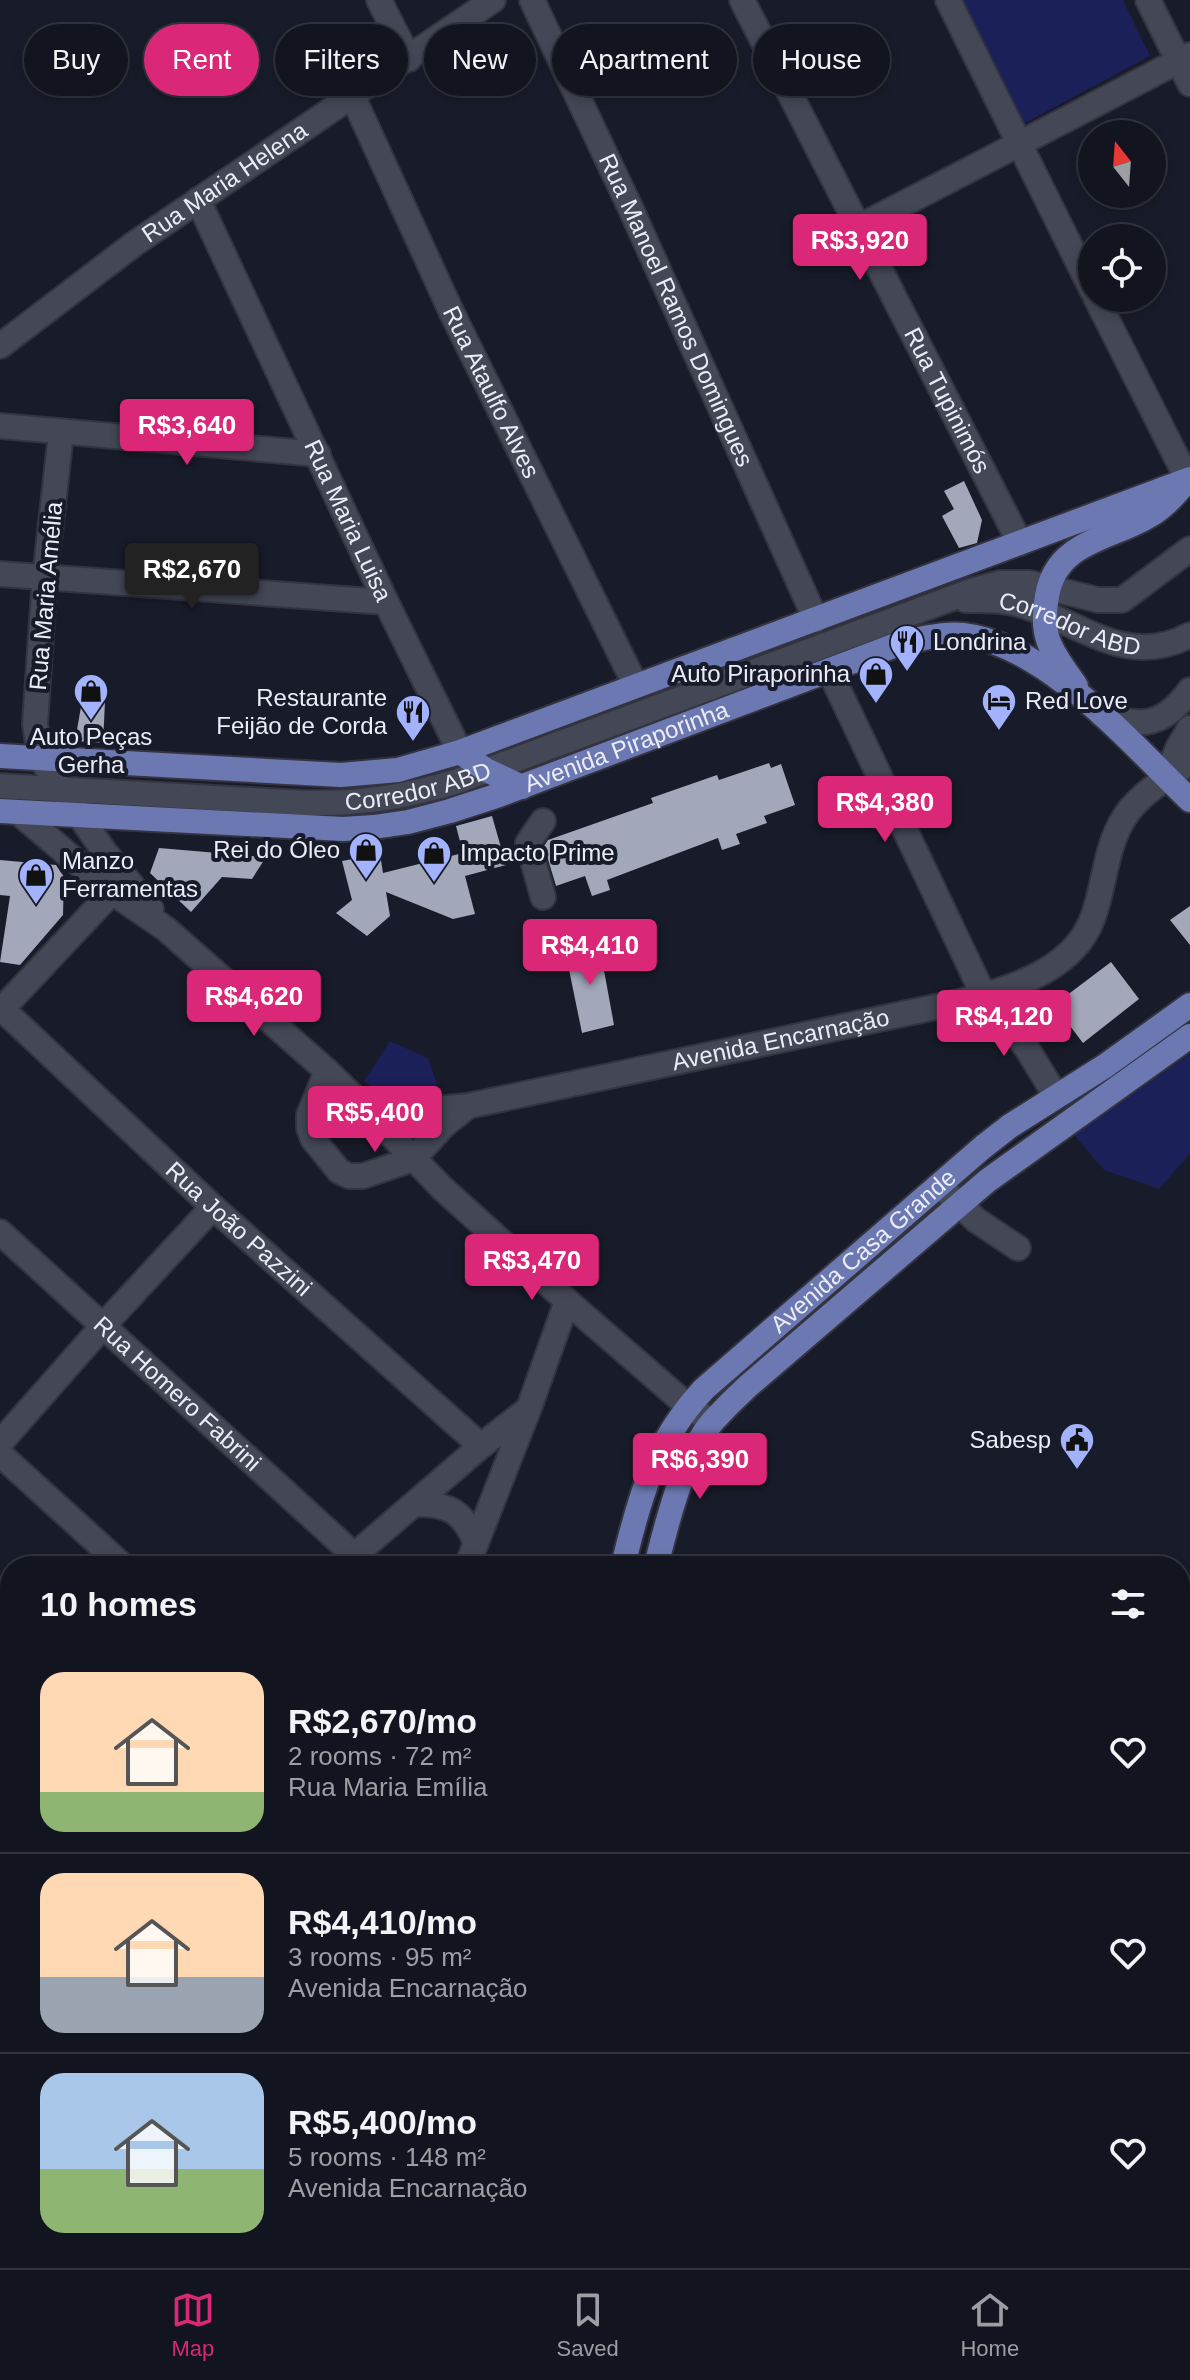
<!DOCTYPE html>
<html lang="en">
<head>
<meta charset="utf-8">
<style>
	:root { --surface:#12141f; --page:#1f212c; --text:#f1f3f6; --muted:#9c9ea4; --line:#31333d; --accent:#db2777 }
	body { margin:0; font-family:Arial,sans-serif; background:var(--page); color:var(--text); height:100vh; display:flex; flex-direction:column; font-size:30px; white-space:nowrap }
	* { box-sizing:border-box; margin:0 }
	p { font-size:26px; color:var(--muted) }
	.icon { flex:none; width:44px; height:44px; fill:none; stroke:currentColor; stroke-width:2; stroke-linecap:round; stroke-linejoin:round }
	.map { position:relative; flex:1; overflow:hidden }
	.side { position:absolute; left:0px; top:1556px; width:1190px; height:712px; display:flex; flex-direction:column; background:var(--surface); border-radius:32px 32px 0 0; box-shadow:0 4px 12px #0003,0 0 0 2px var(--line) }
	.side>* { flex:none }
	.top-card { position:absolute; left:24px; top:24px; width:1142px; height:72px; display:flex; gap:16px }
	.needle { width:52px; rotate:343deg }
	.tools { position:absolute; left:1078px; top:120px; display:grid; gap:16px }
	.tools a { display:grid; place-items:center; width:88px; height:88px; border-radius:50%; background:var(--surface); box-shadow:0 4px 12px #0003,0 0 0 2px var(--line); font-size:40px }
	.price { position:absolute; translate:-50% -68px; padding:0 18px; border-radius:8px; background:var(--accent); color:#fff; font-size:26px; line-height:52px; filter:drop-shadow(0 2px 4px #0008) }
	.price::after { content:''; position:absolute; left:50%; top:48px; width:24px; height:18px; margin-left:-12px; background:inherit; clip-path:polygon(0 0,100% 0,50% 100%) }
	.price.on { background:#222; color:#fff }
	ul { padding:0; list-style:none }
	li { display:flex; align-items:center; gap:24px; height:200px; padding:0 40px }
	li+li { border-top:2px solid var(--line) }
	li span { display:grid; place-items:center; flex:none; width:224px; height:160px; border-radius:24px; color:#555 }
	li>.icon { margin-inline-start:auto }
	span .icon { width:96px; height:96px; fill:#fffc; stroke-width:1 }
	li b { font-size:34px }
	h2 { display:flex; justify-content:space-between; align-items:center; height:96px; padding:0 40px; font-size:34px }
	.chip { padding:0 28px; border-radius:36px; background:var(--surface); box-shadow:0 4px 12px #0003,0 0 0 2px var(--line); font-size:28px; line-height:72px }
	.chip.on { background:var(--accent); color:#fff }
	.dock { display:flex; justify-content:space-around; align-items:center; height:112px; border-top:2px solid var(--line); background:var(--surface); font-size:22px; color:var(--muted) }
	.dock a { display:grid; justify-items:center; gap:4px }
	.dock .on { color:var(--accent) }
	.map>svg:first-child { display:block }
</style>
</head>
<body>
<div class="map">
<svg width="1190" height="2268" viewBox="0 0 1190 2268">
	<rect width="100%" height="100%" fill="#181b29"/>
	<path fill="#1b2058" d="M960 0H1123L1150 56 1023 124Z
		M390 1041 428 1058 440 1093 428 1096H383L364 1081Z
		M1190 1054V1154L1159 1189 1104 1170 1074 1135Z"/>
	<path fill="#060233" d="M1180 1792 1190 1795V2017L1180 2015Z"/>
	<path fill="#a2a7b9" d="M964 481 982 520 977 543 959 548 942 516 954 509 944 491Z
		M82 701 105 702 103 743 75 741Z
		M769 763 771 768 781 764 795 805 764 816 767 823 736 834 740 844 722 850 718 838 607 880 610 890 592 896 585 876 556 886 544 846 548 840 653 803 651 798 717 775 719 780Z
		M492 816 506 865 465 876 475 914 453 919 386 892 390 916 367 936 336 913 352 900 342 861 380 854 383 873 463 853 456 826Z
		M159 848 266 857 252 879 222 877 191 912 150 873Z
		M0 860 56 865 64 877 63 915 20 965 0 962 10 896 0 895Z
		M1190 906V945L1170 920Z
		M599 943 614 1025 582 1033 565 950Z
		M1111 962 1139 999 1083 1043 1054 1005Z"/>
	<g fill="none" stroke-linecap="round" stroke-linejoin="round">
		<g stroke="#33343f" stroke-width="28">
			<g id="minor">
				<path d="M379 0 409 59"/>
				<path id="s1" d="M532 0 630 207 816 620"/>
				<path id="s2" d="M742 0 1020 543"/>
				<path d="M948 0 1092 290"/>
				<path d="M1148 0 1190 84"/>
				<path id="s3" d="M352 95 451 311 636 686"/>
				<path id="s4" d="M198 200 386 602 460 752"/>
				<path d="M859 227 1190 55"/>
				<path d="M1096 298 1188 480"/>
				<path id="s5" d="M0 346 134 244 493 0"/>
				<path d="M0 426 318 454"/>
				<path d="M61 433 45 577 35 724 40 758 104 851 151 909"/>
				<path d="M0 574 386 602"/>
				<path id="s6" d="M966 600C984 600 1003 600 1021 605 1081 622 1126 669 1190 635"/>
				<path d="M829 670 984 996 1026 1047 1056 1096"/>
				<path d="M1102 715C1142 728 1164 726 1190 690"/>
				<path d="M1166 778 1178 748 1190 728"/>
				<path id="s7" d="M0 786 305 803C360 804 405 797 458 781L974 590 1000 583H1030L1098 600H1122L1190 549"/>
				<path d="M18 812 112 892 166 929 327 1071 372 1115 442 1188 567 1301 688 1406 712 1422"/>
				<path d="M543 897 528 843 543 821"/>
				<path id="s8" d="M0 1007 213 1207 481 1446"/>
				<path d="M3 1008 112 892"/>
				<path d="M327 1071 309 1115V1128L313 1139 339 1171 349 1176H363L413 1159 444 1125 468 1106"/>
				<path id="s9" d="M372 1115 468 1106 945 1005C997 993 1073 975 1093 917 1106 882 1105 843 1128 812 1144 791 1169 777 1190 762"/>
				<path d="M939 1185 976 1220 1018 1248"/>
				<path id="s10" d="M0 1232 354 1555"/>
				<path d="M0 1443 102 1327 213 1207"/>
				<path d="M0 1454 123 1566"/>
				<path d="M415 1504C449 1504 463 1511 476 1543"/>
				<path d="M342 1566 481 1446 527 1410"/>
				<path d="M467 1566 529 1408 567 1301"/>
				<path d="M0 1714 10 1723"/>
				<path d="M0 1821 10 1822"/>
				<path d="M0 1865 10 1868"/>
				<path d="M0 1928 6 1958"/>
				<path d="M1180 2061 1190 2063"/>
				<path d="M0 2100 10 2094"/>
				<path d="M49 2258 53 2262 62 2258"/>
				<path d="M0 2263 10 2257"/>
			</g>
		</g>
		<g stroke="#33343f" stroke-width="28">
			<g id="major">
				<path d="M1076 686C1053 653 1039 639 1047 596 1056 542 1107 540 1147 517 1162 509 1173 497 1184 484"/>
				<path d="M460 752 486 770 522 787"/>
				<path d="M0 756 341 775 398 770 460 752 1190 479"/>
				<path id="s11" d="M0 811 343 829 374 827 408 822 450 811 499 795 896 645C918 639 940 633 963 635 1047 644 1132 745 1190 800"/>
				<path id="s12" d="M623 1566C639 1498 655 1441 704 1389L983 1147 1010 1126 1105 1066 1190 1005"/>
				<path d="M656 1566C667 1522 683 1456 713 1421 724 1409 736 1397 748 1386L987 1181 1190 1036"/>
				<path d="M569 2258 572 2268"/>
				<path d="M602 2258 605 2268"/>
			</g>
		</g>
		<use href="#minor" stroke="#434756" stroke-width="24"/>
		<use href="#major" stroke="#6c78b1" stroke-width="24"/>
	</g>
	<defs>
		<g id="restaurant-pin" transform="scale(1.8)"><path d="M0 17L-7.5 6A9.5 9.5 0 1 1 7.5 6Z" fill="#a2b2fd" stroke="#181b29"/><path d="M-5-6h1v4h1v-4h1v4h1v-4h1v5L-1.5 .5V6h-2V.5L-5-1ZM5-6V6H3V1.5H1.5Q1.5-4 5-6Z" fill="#111"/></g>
		<g id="shop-pin" transform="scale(1.8)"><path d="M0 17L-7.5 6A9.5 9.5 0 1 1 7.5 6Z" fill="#a2b2fd" stroke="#181b29"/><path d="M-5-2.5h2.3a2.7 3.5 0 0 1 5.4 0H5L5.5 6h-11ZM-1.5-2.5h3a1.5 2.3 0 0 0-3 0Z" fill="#111"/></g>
		<g id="hotel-pin" transform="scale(1.8)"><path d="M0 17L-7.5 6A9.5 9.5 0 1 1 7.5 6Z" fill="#a2b2fd" stroke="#181b29"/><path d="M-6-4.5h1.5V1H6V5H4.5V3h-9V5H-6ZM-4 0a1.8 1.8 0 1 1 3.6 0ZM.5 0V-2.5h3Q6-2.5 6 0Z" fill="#111"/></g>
		<g id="civic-pin" transform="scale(1.8)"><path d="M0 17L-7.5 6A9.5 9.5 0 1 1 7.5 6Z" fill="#a2b2fd" stroke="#181b29"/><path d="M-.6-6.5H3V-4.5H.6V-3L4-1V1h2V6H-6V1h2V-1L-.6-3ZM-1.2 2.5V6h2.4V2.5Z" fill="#111"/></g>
	</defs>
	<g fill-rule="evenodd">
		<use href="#restaurant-pin" x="907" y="642"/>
		<use href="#shop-pin" x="876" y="674"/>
		<use href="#shop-pin" x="91" y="691"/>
		<use href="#hotel-pin" x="999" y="701"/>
		<use href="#restaurant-pin" x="413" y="712"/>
		<use href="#shop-pin" x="366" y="850"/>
		<use href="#shop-pin" x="434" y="853"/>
		<use href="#shop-pin" x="36" y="875"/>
		<use href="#civic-pin" x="1077" y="1440"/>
	</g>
	<g text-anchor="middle" stroke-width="8" stroke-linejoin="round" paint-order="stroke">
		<g font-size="24" fill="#eaedf7" stroke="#181b29">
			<text dy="8" stroke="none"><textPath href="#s5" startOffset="278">Rua Maria Helena</textPath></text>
			<text dy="8" stroke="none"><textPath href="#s1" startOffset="342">Rua Manoel Ramos Domingues</textPath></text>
			<text dy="8" stroke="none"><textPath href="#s3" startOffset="328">Rua Ataulfo Alves</textPath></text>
			<text dy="8" stroke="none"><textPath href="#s2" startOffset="450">Rua Tupinimós</textPath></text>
			<text dy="8" stroke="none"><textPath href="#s4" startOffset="354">Rua Maria Luisa</textPath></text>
			<text transform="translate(46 596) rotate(-85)" y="8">Rua Maria Amélia</text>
			<text dy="8" stroke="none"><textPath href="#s6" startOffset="108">Corredor ABD</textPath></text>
			<text dy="8" stroke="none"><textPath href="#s11" startOffset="640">Avenida Piraporinha</textPath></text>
			<text dy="8" stroke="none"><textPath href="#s7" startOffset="420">Corredor ABD</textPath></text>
			<text dy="8" stroke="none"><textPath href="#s9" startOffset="416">Avenida Encarnação</textPath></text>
			<text dy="8" stroke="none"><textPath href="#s8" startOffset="326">Rua João Pazzini</textPath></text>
			<text dy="8" stroke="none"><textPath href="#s12" startOffset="408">Avenida Casa Grande</textPath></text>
			<text dy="8" stroke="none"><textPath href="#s10" startOffset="240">Rua Homero Fabrini</textPath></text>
		</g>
		<g font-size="24" fill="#eaedf7" stroke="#181b29" text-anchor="start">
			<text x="933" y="650">Londrina</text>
			<text x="850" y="682" text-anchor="end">Auto Piraporinha</text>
			<text x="387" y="706" text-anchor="end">Restaurante<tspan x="387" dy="28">Feijão de Corda</tspan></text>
			<text x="1025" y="709">Red Love</text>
			<text x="91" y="745" text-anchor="middle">Auto Peças<tspan x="91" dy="28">Gerha</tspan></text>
			<text x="340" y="858" text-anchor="end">Rei do Óleo</text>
			<text x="460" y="861">Impacto Prime</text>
			<text x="62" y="869">Manzo<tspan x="62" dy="28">Ferramentas</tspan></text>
			<text x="1051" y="1448" text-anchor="end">Sabesp</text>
		</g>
	</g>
</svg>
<div class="tools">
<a><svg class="needle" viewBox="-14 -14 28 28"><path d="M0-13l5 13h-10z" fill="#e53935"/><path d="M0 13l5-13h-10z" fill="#9c9ea4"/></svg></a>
<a><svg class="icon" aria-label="locate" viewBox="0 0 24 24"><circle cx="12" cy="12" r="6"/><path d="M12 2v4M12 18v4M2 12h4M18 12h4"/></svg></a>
</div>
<b class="price" style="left:860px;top:282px">R$3,920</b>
<b class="price" style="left:187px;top:467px">R$3,640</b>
<b class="price on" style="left:192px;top:611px">R$2,670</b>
<b class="price" style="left:885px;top:844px">R$4,380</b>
<b class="price" style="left:590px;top:987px">R$4,410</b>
<b class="price" style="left:254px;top:1038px">R$4,620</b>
<b class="price" style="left:1004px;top:1058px">R$4,120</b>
<b class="price" style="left:375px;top:1154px">R$5,400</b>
<b class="price" style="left:532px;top:1302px">R$3,470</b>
<b class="price" style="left:700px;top:1501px">R$6,390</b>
<div class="top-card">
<a class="chip">Buy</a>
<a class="chip on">Rent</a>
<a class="chip">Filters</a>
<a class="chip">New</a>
<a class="chip">Apartment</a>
<a class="chip">House</a>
</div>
<section class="side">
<h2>10 homes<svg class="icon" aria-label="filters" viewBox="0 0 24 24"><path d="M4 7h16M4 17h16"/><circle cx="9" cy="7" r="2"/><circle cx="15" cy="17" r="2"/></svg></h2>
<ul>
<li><span style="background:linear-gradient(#ffd9b3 75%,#8fb573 0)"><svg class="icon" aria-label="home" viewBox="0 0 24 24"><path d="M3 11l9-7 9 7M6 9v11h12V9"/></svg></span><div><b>R$2,670/mo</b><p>2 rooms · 72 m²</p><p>Rua Maria Emília</p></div><svg class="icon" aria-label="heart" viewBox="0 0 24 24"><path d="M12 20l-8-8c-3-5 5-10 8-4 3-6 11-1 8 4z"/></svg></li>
<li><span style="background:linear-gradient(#ffd9b3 65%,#9aa5b1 0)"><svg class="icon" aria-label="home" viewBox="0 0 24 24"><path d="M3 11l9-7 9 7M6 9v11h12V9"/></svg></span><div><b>R$4,410/mo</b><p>3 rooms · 95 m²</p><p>Avenida Encarnação</p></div><svg class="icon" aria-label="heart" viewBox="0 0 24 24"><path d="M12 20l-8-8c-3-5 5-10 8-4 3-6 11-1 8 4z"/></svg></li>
<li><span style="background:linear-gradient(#a9c7e8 60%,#8fb573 0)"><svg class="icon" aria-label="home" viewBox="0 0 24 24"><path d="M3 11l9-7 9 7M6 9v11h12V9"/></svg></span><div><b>R$5,400/mo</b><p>5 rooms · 148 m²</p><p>Avenida Encarnação</p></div><svg class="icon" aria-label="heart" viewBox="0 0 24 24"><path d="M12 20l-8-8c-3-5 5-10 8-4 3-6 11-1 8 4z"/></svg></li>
</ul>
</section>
</div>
<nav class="dock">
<a class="on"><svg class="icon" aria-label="map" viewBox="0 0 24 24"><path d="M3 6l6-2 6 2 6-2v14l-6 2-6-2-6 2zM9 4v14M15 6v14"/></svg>Map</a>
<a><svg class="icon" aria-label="saved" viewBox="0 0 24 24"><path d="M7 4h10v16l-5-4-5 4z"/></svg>Saved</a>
<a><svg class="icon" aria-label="home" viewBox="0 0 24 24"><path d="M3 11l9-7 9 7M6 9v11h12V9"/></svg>Home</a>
</nav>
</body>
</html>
